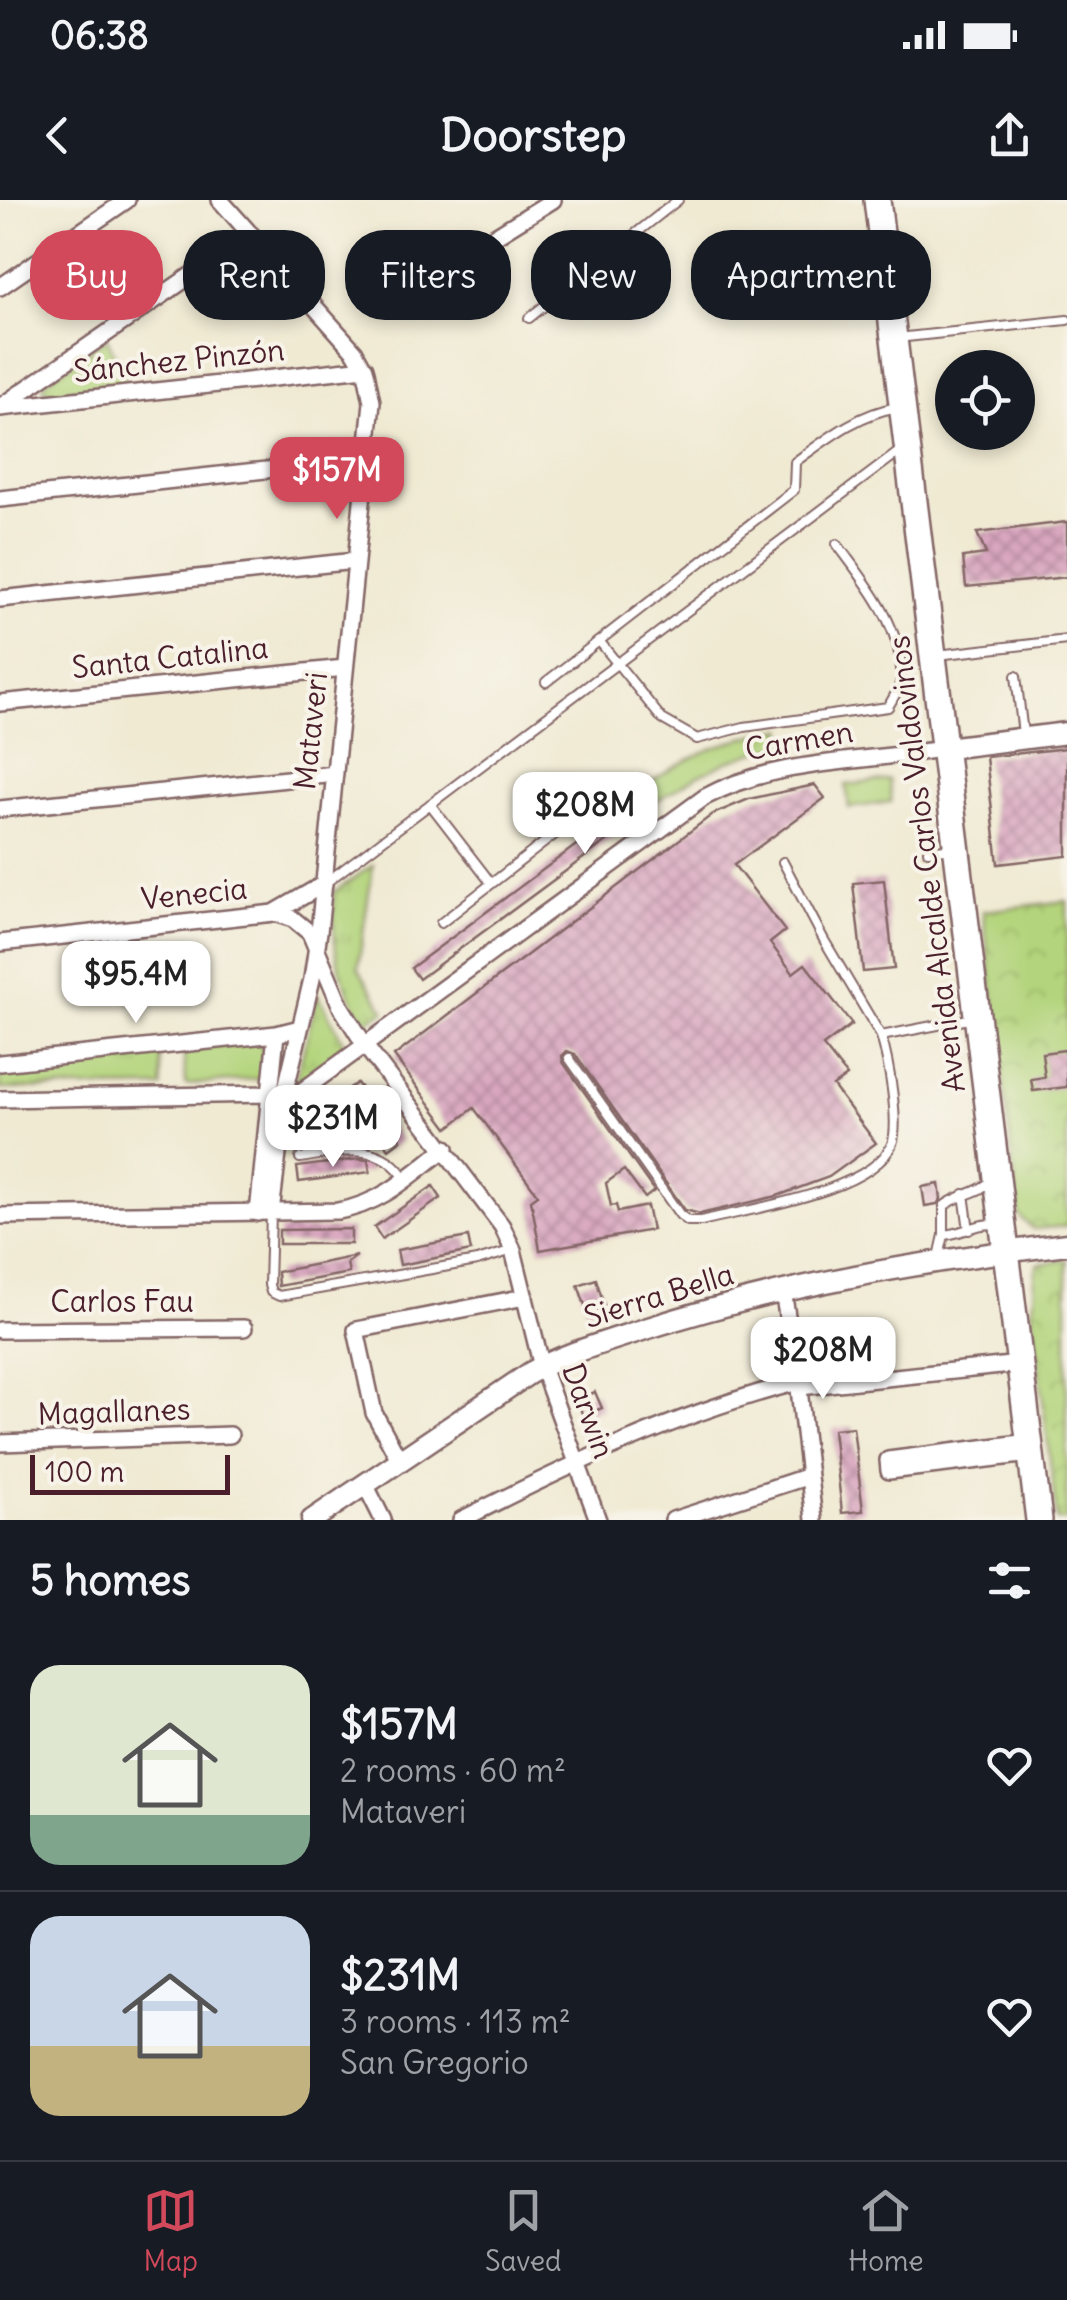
<!DOCTYPE html>
<html lang="en">
<head>
<meta charset="utf-8">
<style>
	:root { --surface:#171b24; --page:#242831; --text:#f1f3f6; --muted:#9ea1a6; --line:#363941; --accent:#d1495b }
	body { margin:0; font-family:Delius,sans-serif; background:var(--page); color:var(--text); height:100vh; display:flex; flex-direction:column; font-size:38px; white-space:nowrap }
	* { box-sizing:border-box; margin:0 }
	p { font-size:32px; color:var(--muted) }
	.icon { flex:none; width:55px; height:55px; fill:none; stroke:currentColor; stroke-width:2; stroke-linecap:round; stroke-linejoin:round }
	.map { position:relative; height:1320px; overflow:hidden }
	.panel { display:flex; flex-direction:column; background:var(--surface); flex:1 }
	.panel>* { flex:none }
	.hud { position:absolute; left:30px; top:30px; width:1008px; height:90px; display:flex; gap:20px }
	.tools { position:absolute; left:935px; top:150px; display:grid; gap:20px }
	.tools a { display:grid; place-items:center; width:100px; height:100px; border-radius:50%; background:var(--surface); box-shadow:0 5px 15px #0003; font-size:50px }
	.scale { position:absolute; left:30px; bottom:25px; width:200px; box-sizing:border-box; padding-left:10px; border:5px solid #4a1f2b; border-top:0; font-size:28px; line-height:35px; white-space:nowrap; color:#4a1f2b; -webkit-text-stroke:8px #f7f3e8; paint-order:stroke }
	.price { position:absolute; translate:-50% -85px; padding:0 22px; border-radius:20px; background:#fff; color:#222; font-size:32px; line-height:65px; filter:drop-shadow(0 2px 5px #0008) }
	.price::after { content:''; position:absolute; left:50%; top:60px; width:30px; height:22px; margin-left:-15px; background:inherit; clip-path:polygon(0 0,100% 0,50% 100%) }
	.price.active { background:var(--accent); color:#fff }
	ul { padding:0; list-style:none }
	li { display:flex; align-items:center; gap:30px; height:250px; padding:0 30px }
	li+li { border-top:2px solid var(--line) }
	li span { display:grid; place-items:center; flex:none; width:280px; height:200px; border-radius:30px; color:#555 }
	li>.icon { margin-inline-start:auto }
	span .icon { width:120px; height:120px; fill:#fffc; stroke-width:1 }
	li b { font-size:42px }
	h2 { display:flex; justify-content:space-between; align-items:center; height:120px; padding:0 30px; font-size:42px }
	.tag { padding:0 35px; border-radius:40px; background:var(--surface); box-shadow:0 5px 15px #0003; font-size:35px; line-height:90px }
	.tag.active { background:var(--accent); color:#fff }
	.status { display:flex; justify-content:space-between; align-items:center; height:70px; padding:0 50px; background:var(--surface); direction:ltr }
	.status svg { height:28px; fill:currentColor }
	header { display:flex; justify-content:space-between; align-items:center; height:130px; padding:0 30px; background:var(--surface); font-size:45px; font-weight:700 }
	.tabs { display:flex; justify-content:space-around; align-items:center; height:140px; border-top:2px solid var(--line); background:var(--surface); font-size:28px; color:var(--muted) }
	.tabs a { display:grid; justify-items:center; gap:5px }
	.tabs .active { color:var(--accent) }
	.map>svg:first-child { display:block }
</style>
</head>
<body>
<div class="status"><b>06:38</b><svg viewBox="0 0 49 12"><path d="M0 12V9h3v3zM5 12V6h3v6zM10 12V3h3v9zM15 12V0h3v12zM26 1h20v11H26zM47 4h2v5h-2z"/></svg></div>
<header><svg class="icon" aria-label="back" viewBox="0 0 24 24"><path d="M15 5l-7 7 7 7"/></svg>Doorstep<svg class="icon" aria-label="share" viewBox="0 0 24 24"><path d="M12 15V3M7 8l5-5 5 5M5 13v7h14v-7"/></svg></header>
<div class="map">
<svg width="1067" height="1320" viewBox="0 0 1067 1320">
	<defs>
		<pattern id="grass-tufts" width="24" height="20" patternUnits="userSpaceOnUse" patternTransform="scale(2.5)"><rect width="24" height="20" fill="#b3d47b"/><path d="M3 7l-1-3M5 7V3M7 7l1-3M15 17l-1-3M17 17v-4M19 17l1-3" fill="none" stroke="#9bb66a"/></pattern>
		<pattern id="park-crowns" width="20" height="18" patternUnits="userSpaceOnUse" patternTransform="scale(2.5)"><rect width="20" height="18" fill="#b3d47b"/><path d="M2 6a3 3 0 1 1 6 0M12 15a3 3 0 1 1 6 0" fill="none" stroke="#9bb66a"/></pattern>
		<pattern id="building-cross-hatch" width="8" height="8" patternUnits="userSpaceOnUse" patternTransform="scale(2.5)"><rect width="8" height="8" fill="#d9a7c0"/><path d="M0 0l8 8M0 8l8-8" fill="none" stroke="#b2879c"/></pattern>
	</defs>
	<rect width="100%" height="100%" fill="#f7f3e8"/>
	<filter id="ink" filterUnits="userSpaceOnUse"><feTurbulence type="fractalNoise" baseFrequency=".01" numOctaves="2"/><feDisplacementMap in="SourceGraphic" scale="20" xChannelSelector="R" yChannelSelector="G"/><feConvolveMatrix kernelMatrix="1 2 1 2 8 2 1 2 1" color-interpolation-filters="sRGB"/></filter>
	<filter id="wash" filterUnits="userSpaceOnUse"><feTurbulence type="fractalNoise" baseFrequency=".0048" numOctaves="4" result="noise"/><feDisplacementMap in="SourceGraphic" scale="40" xChannelSelector="R" yChannelSelector="G"/><feGaussianBlur stdDeviation="2.25" result="paint"/><feColorMatrix in="noise" values="0 0 0 0 0 0 0 0 0 0 0 0 0 0 0 0 0 1.4 0 .05"/><feComposite in="paint" operator="in"/></filter>
	<g filter="url(#wash)">
		<rect width="100%" height="100%" fill="#f0ead3"/>
		<path fill="url(#grass-tufts)" stroke="#7e7a53" stroke-width="2.5" d="M107 138 127 182 50 193 43 189 46 181Z
			M784 529 786 546C730 553 683 583 637 614L626 600C672 564 726 537 784 529Z
			M373 665 358 768 385 811 364 823C335 767 333 756 334 692Z
			M318 794 348 851 294 887Z
			M160 852 162 887 0 889V868Z"/>
		<path fill="url(#park-crowns)" stroke="#7e7a53" stroke-width="2.5" d="M1067 701V1026L1033 1029 1019 1016 983 711Z
			M1067 1060V1320H1057L1032 1110C1037 1094 1031 1079 1038 1064Z"/>
		<path fill="#b3d47b" stroke="#7e7a53" stroke-width="2.5" d="M889 580 891 602 849 608 846 585Z
			M262 841 265 878 186 885 183 848Z"/>
		<g id="blocks">
			<path fill="url(#building-cross-hatch)" d="M1067 322V377L966 387 963 357 986 354 977 333Z
				M1067 548V656L998 664 986 557Z
				M815 585 825 598 734 665 785 731 770 743 793 773 805 764 852 824 823 846 847 876 833 886 876 943 829 977 777 996 700 1014 685 1010 575 854 567 851 562 856 563 862 654 991 645 998 624 970 606 983 611 1006 616 1005 618 1012 647 1006 652 1030 540 1050 531 1000 538 995 474 908 448 928 394 856 713 614 749 599Z
				M626 608 635 620 419 779 411 768Z
				M884 680 894 769 863 772 853 683Z
				M1065 850 1067 887 1033 891 1031 879 1045 877 1042 853Z
				M357 883 401 940 389 949 353 901 310 933 301 921Z
				M359 959 368 960 370 972 299 982 297 967Z
				M939 984 941 999 937 1004 925 1006 922 987Z
				M433 986 441 998 382 1039 374 1027Z
				M351 1029V1044H279V1030Z
				M468 1037 471 1051 400 1065 397 1050Z
				M357 1056 347 1063 349 1073 278 1086 277 1072Z
				M596 1079 605 1108 587 1111 578 1085Z
				M595 1192 602 1208 583 1216 577 1200Z
				M853 1227 863 1311 842 1313 833 1229Z"/>
		</g>
	</g>
	<g filter="url(#ink)">
		<use href="#blocks" fill-opacity="0" stroke="#846666" stroke-width="2.5"/>
		<g fill="none" stroke-linecap="round" stroke-linejoin="round">
			<g stroke="#846666" stroke-width="12">
				<path id="service" d="M529 118 678 0
					M897 138 1067 120
					M600 442 662 519 697 539 744 527 888 507C893 498 901 487 901 478 903 427 866 383 837 344
					M937 455 1067 440
					M1016 476 1023 534
					M546 482 794 290 795 262C828 238 857 214 898 207
					M430 604 491 683
					M928 651 953 648
					M783 662 824 740 881 836
					M324 684 904 248
					M441 723 623 581
					M569 858 680 1015 688 1021H701C748 1009 873 992 892 944 900 922 888 859 881 836L974 818
					M300 958C340 952 381 939 406 980
					M964 994 969 1030
					M271 1012 269 1085 271 1092 279 1096 477 1061 513 1050
					M944 1035C963 1034 979 1021 998 1025
					M939 1057 944 1035V1006C959 994 978 994 991 981"/>
			</g>
			<g stroke="#846666" stroke-width="20">
				<path id="minor" d="M220 0 355 152 366 172 372 202 319 732 312 779 286 888 271 1012
					M487 41 553 0
					M0 87 127 0
					M0 207 251 34
					M0 208 365 168
					M0 299 367 259
					M0 399 355 361
					M0 503 345 468
					M0 609 335 574
					M274 713 293 719 310 733 341 807 366 847 502 1026 513 1050 542 1167 598 1320
					M0 743 274 713 324 684
					M0 863 276 834 300 828
					M0 899 268 894
					M284 904 705 597C778 558 866 563 946 548
					M258 1013 276 834
					M0 1016 338 1011C382 1004 411 975 446 948
					M783 1091 799 1189 814 1320
					M0 1130 244 1128
					M799 1187 1020 1164
					M1029 1242 888 1260 889 1271 1031 1254
					M0 1243 230 1235
					M400 1261 374 1213 356 1130 525 1097
					M365 1284 383 1320
					M461 1320C569 1265 680 1212 798 1182
					M673 1320 809 1276"/>
			</g>
			<g stroke="#846666" stroke-width="25">
				<path id="tertiary" d="M946 548 1067 533
					M312 1320 530 1173C565 1153 606 1142 645 1129 782 1085 924 1061 1067 1044"/>
			</g>
			<g stroke="#846666" stroke-width="30">
				<path id="primary" d="M877 0 1039 1320"/>
			</g>
			<use href="#service" stroke="#fff" stroke-width="8"/>
			<use href="#minor" stroke="#fff" stroke-width="15"/>
			<use href="#tertiary" stroke="#fff" stroke-width="20"/>
			<use href="#primary" stroke="#fff" stroke-width="25"/>
		</g>
	</g>
	<g text-anchor="middle" stroke-width="8" stroke-linejoin="round" paint-order="stroke">
		<g font-size="30" fill="#4a1f2b" stroke="#f7f3e8">
			<text transform="translate(179 161) rotate(-6)" y="10">Sánchez Pinzón</text>
			<text transform="translate(170 458) rotate(-6)" y="10">Santa Catalina</text>
			<text transform="translate(311 531) rotate(-84)" y="10">Mataveri</text>
			<text transform="translate(799 541) rotate(-10)" y="10">Carmen</text>
			<text transform="translate(927 664) rotate(-97)" y="10">Avenida Alcalde Carlos Valdovinos</text>
			<text transform="translate(194 694) rotate(-6)" y="10">Venecia</text>
			<text transform="translate(659 1096) rotate(-17)" y="10">Sierra Bella</text>
			<text x="122" y="1112">Carlos Fau</text>
			<text transform="translate(588 1211) rotate(70)" y="10">Darwin</text>
			<text transform="translate(114 1212) rotate(-2)" y="10">Magallanes</text>
		</g>
	</g>
</svg>
<div class="tools">
<a><svg class="icon" aria-label="locate" viewBox="0 0 24 24"><circle cx="12" cy="12" r="6"/><path d="M12 2v4M12 18v4M2 12h4M18 12h4"/></svg></a>
</div>
<div class="scale">100 m</div>
<b class="price active" style="left:337px;top:322px">$157M</b>
<b class="price" style="left:585px;top:657px">$208M</b>
<b class="price" style="left:136px;top:826px">$95.4M</b>
<b class="price" style="left:333px;top:970px">$231M</b>
<b class="price" style="left:823px;top:1202px">$208M</b>
<div class="hud">
<a class="tag active">Buy</a>
<a class="tag">Rent</a>
<a class="tag">Filters</a>
<a class="tag">New</a>
<a class="tag">Apartment</a>
</div>
</div>
<section class="panel">
<h2>5 homes<svg class="icon" aria-label="filters" viewBox="0 0 24 24"><path d="M4 7h16M4 17h16"/><circle cx="9" cy="7" r="2"/><circle cx="15" cy="17" r="2"/></svg></h2>
<ul>
<li><span style="background:linear-gradient(#dfe7d0 75%,#7fa58c 0)"><svg class="icon" aria-label="home" viewBox="0 0 24 24"><path d="M3 11l9-7 9 7M6 9v11h12V9"/></svg></span><div><b>$157M</b><p>2 rooms · 60 m²</p><p>Mataveri</p></div><svg class="icon" aria-label="heart" viewBox="0 0 24 24"><path d="M12 20l-8-8c-3-5 5-10 8-4 3-6 11-1 8 4z"/></svg></li>
<li><span style="background:linear-gradient(#c9d6e8 65%,#c2b280 0)"><svg class="icon" aria-label="home" viewBox="0 0 24 24"><path d="M3 11l9-7 9 7M6 9v11h12V9"/></svg></span><div><b>$231M</b><p>3 rooms · 113 m²</p><p>San Gregorio</p></div><svg class="icon" aria-label="heart" viewBox="0 0 24 24"><path d="M12 20l-8-8c-3-5 5-10 8-4 3-6 11-1 8 4z"/></svg></li>
</ul>
</section>
<nav class="tabs">
<a class="active"><svg class="icon" aria-label="map" viewBox="0 0 24 24"><path d="M3 6l6-2 6 2 6-2v14l-6 2-6-2-6 2zM9 4v14M15 6v14"/></svg>Map</a>
<a><svg class="icon" aria-label="saved" viewBox="0 0 24 24"><path d="M7 4h10v16l-5-4-5 4z"/></svg>Saved</a>
<a><svg class="icon" aria-label="home" viewBox="0 0 24 24"><path d="M3 11l9-7 9 7M6 9v11h12V9"/></svg>Home</a>
</nav>
</body>
</html>
